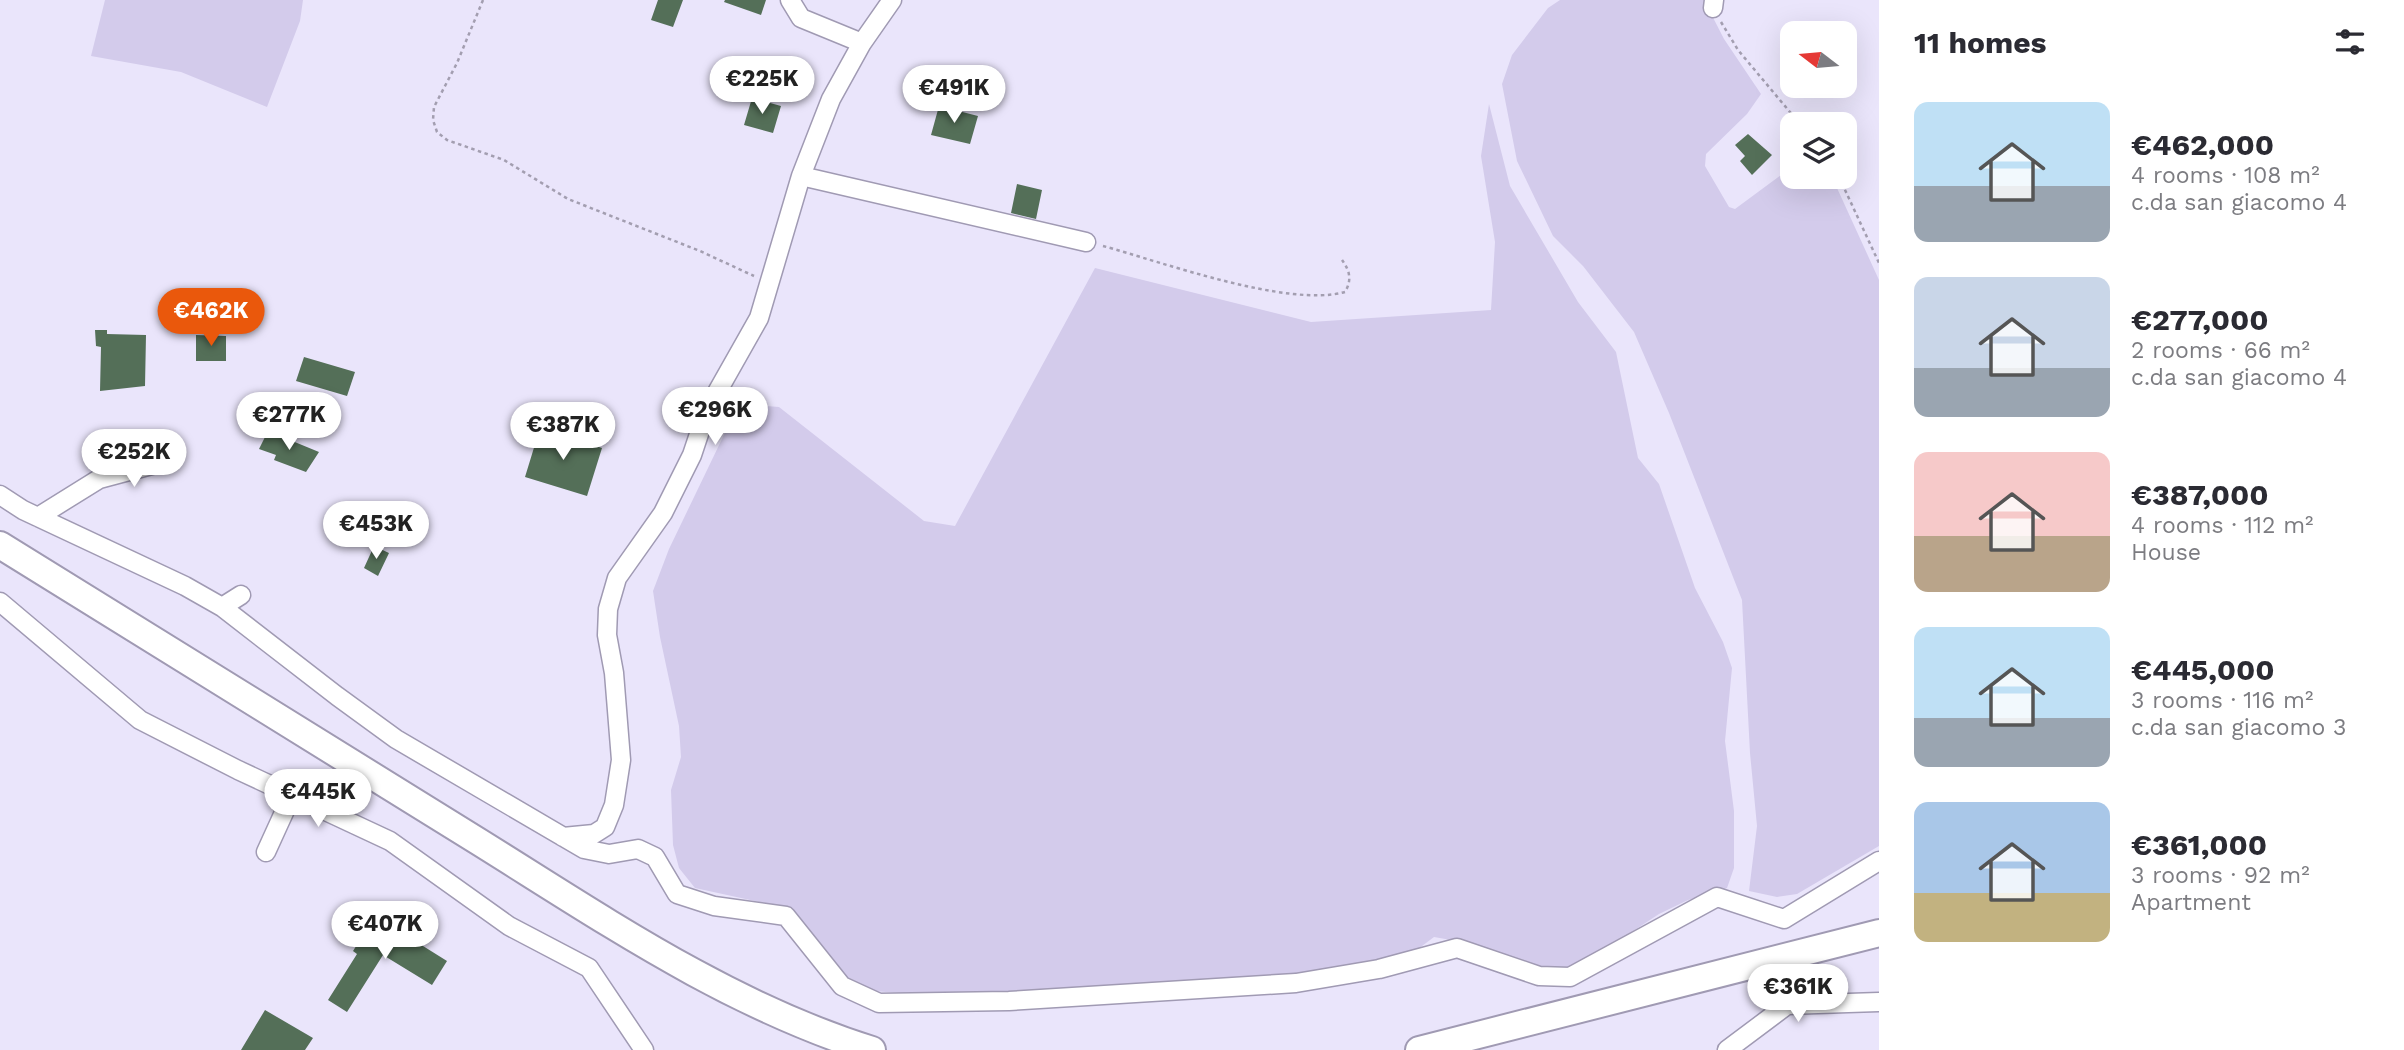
<!DOCTYPE html>
<html lang="en">
<head>
<meta charset="utf-8">
<style>
	:root { --surface:#fff; --page:#f2f2f3; --text:#2b2b33; --muted:#7c7c81; --accent:#ea580c }
	body { margin:0; font-family:"Work Sans",sans-serif; background:var(--page); color:var(--text); height:100vh; display:flex; flex-direction:column; font-size:26px; white-space:nowrap }
	* { box-sizing:border-box; margin:0 }
	p { font-size:23px; color:var(--muted) }
	.icon { flex:none; width:38px; height:38px; fill:none; stroke:currentColor; stroke-width:2; stroke-linecap:round; stroke-linejoin:round }
	.map { position:relative; flex:1; overflow:hidden }
	.sheet { display:flex; flex-direction:column; background:var(--surface); width:525px }
	.sheet>* { flex:none }
	.needle { width:46px; rotate:286deg }
	.fabs { position:absolute; left:1780px; top:21px; display:grid; gap:14px }
	.fabs a { display:grid; place-items:center; width:77px; height:77px; border-radius:14px; background:var(--surface); box-shadow:0 7px 28px #0002; font-size:35px }
	.price { position:absolute; translate:-50% -60px; padding:0 16px; border-radius:24px; background:#fff; color:#222; font-size:23px; line-height:46px; filter:drop-shadow(0 2px 4px #0008) }
	.price::after { content:''; position:absolute; left:50%; top:42px; width:21px; height:16px; margin-left:-10px; background:inherit; clip-path:polygon(0 0,100% 0,50% 100%) }
	.price.current { background:var(--accent); color:#fff }
	ul { padding:0; list-style:none }
	li { display:flex; align-items:center; gap:21px; height:175px; padding:0 35px }
	li span { display:grid; place-items:center; flex:none; width:196px; height:140px; border-radius:14px; color:#555 }
	li>.icon { margin-inline-start:auto }
	span .icon { width:84px; height:84px; fill:#fffc; stroke-width:1 }
	li b { font-size:30px }
	h2 { display:flex; justify-content:space-between; align-items:center; height:84px; padding:0 35px; font-size:30px }
	main { display:flex; flex:1; min-height:0 }
	.map>svg:first-child { display:block }
</style>
</head>
<body>
<main>
<div class="map">
<svg width="1879" height="1050" viewBox="0 0 1879 1050">
	<rect width="100%" height="100%" fill="#eae5fb"/>
	<path fill="#d3cbeb" d="M105 0H303L300 21 267 107 181 72 91 56Z
		M1560 0H1704L1724 39 1761 94 1747 114 1706 154 1705 166 1729 207 1735 209 1792 167V177H1832L1879 280V846L1797 894 1777 897 1749 891 1757 826 1750 753 1742 600 1669 413 1634 332 1583 266 1553 236 1517 161 1502 84 1512 55 1548 8Z
		M1489 104 1510 186 1578 302 1616 352 1638 458 1659 484 1695 588 1723 642 1732 668 1725 741 1734 811V868L1727 888 1688 900 1659 914 1580 966 1555 972 1451 940 1434 937 1414 952 1331 975 1016 994 925 995 873 991 852 984 833 965 797 921 778 906 695 888 679 868 673 845 671 790 681 757 679 726 660 637 653 591 669 549 735 412 754 405 779 407 924 521 955 526 1095 268 1311 322 1491 310 1495 242 1481 156Z"/>
	<path fill="#546f58" d="M658 0H683L673 27 651 20Z
		M725 0H766L761 15 724 2Z
		M752 98 781 106 773 133 744 125Z
		M939 106 978 116 970 144 931 135Z
		M1748 134 1772 155 1752 175 1740 161 1745 156 1735 145Z
		M1017 184 1042 190 1036 219 1011 213Z
		M95 330H107V334L146 335 145 386 100 391 101 347 96 346Z
		M196 335 226 336V361H196Z
		M304 357 355 372 347 396 296 381Z
		M540 428 602 448 587 496 525 477Z
		M268 431 319 452 306 472 274 460 276 455 259 449Z
		M374 546 389 553 378 576 364 568Z
		M375 916 447 961 432 985 383 955 347 1012 328 1000 357 954 353 951Z
		M265 1010 313 1038 305 1050H241Z"/>
	<g fill="none" stroke-linecap="round" stroke-linejoin="round">
		<g stroke="#a09ab3" stroke-width="21">
			<path id="minor" d="M790 0 801 18 862 43
				M1713 8 1714 0
				M801 176 1086 242
				M0 495 23 510 185 586 222 607 337 696 396 739 584 849 609 854 638 849 655 857 677 894 714 906 786 916 842 986 879 1003 1009 1001 1296 983 1379 969 1457 948 1539 976 1570 977 1717 897 1784 919 1879 861
				M38 517 99 479 159 463
				M0 602 140 720 238 770 390 841 509 926 589 968 644 1050
				M222 607 241 595
				M563 837 594 834 605 827 614 805 621 760 614 673 607 635 608 609 617 578 663 513 692 455 707 410 759 318 801 176 831 99 862 43 892 0
				M266 852 292 795
				M1727 1050 1787 1005 1879 1002"/>
		</g>
		<g stroke="#a09ab3" stroke-width="30">
			<path id="highway" d="M0 545C159 644 318 742 476 840 603 919 728 1005 872 1050
				M1419 1050 1879 933"/>
		</g>
		<path stroke="#a39eb0" stroke-width="2.5" stroke-dasharray="3.5 3.5" stroke-linecap="butt" d="M483 0 457 63 434 107 433 120 437 132 447 140 504 160 568 199 700 251 754 276
			M1721 22 1738 50 1800 124
			M1839 177 1879 263
			M1103 246C1162 262 1288 308 1345 292 1352 280 1350 271 1342 260"/>
		<use href="#minor" stroke="#fff" stroke-width="18"/>
		<use href="#highway" stroke="#fff" stroke-width="26"/>
	</g>
</svg>
<div class="fabs">
<a><svg class="needle" viewBox="-14 -14 28 28"><path d="M0-13l5 13h-10z" fill="#e53935"/><path d="M0 13l5-13h-10z" fill="#7c7c81"/></svg></a>
<a><svg class="icon" aria-label="layers" viewBox="0 0 24 24"><path d="M12 4l9 5-9 5-9-5zM3 14l9 5 9-5"/></svg></a>
</div>
<b class="price" style="left:762px;top:116px">€225K</b>
<b class="price" style="left:954px;top:125px">€491K</b>
<b class="price current" style="left:211px;top:348px">€462K</b>
<b class="price" style="left:715px;top:447px">€296K</b>
<b class="price" style="left:289px;top:452px">€277K</b>
<b class="price" style="left:563px;top:462px">€387K</b>
<b class="price" style="left:134px;top:489px">€252K</b>
<b class="price" style="left:376px;top:561px">€453K</b>
<b class="price" style="left:318px;top:829px">€445K</b>
<b class="price" style="left:385px;top:961px">€407K</b>
<b class="price" style="left:1798px;top:1024px">€361K</b>
</div>
<section class="sheet">
<h2>11 homes<svg class="icon" aria-label="filters" viewBox="0 0 24 24"><path d="M4 7h16M4 17h16"/><circle cx="9" cy="7" r="2"/><circle cx="15" cy="17" r="2"/></svg></h2>
<ul>
<li><span style="background:linear-gradient(#bfe0f5 60%,#9aa5b1 0)"><svg class="icon" aria-label="home" viewBox="0 0 24 24"><path d="M3 11l9-7 9 7M6 9v11h12V9"/></svg></span><div><b>€462,000</b><p>4 rooms · 108 m²</p><p>c.da san giacomo 4</p></div></li>
<li><span style="background:linear-gradient(#c9d6e8 65%,#9aa5b1 0)"><svg class="icon" aria-label="home" viewBox="0 0 24 24"><path d="M3 11l9-7 9 7M6 9v11h12V9"/></svg></span><div><b>€277,000</b><p>2 rooms · 66 m²</p><p>c.da san giacomo 4</p></div></li>
<li><span style="background:linear-gradient(#f6c9c9 60%,#b9a48a 0)"><svg class="icon" aria-label="home" viewBox="0 0 24 24"><path d="M3 11l9-7 9 7M6 9v11h12V9"/></svg></span><div><b>€387,000</b><p>4 rooms · 112 m²</p><p>House</p></div></li>
<li><span style="background:linear-gradient(#bfe0f5 65%,#9aa5b1 0)"><svg class="icon" aria-label="home" viewBox="0 0 24 24"><path d="M3 11l9-7 9 7M6 9v11h12V9"/></svg></span><div><b>€445,000</b><p>3 rooms · 116 m²</p><p>c.da san giacomo 3</p></div></li>
<li><span style="background:linear-gradient(#a9c7e8 65%,#c2b280 0)"><svg class="icon" aria-label="home" viewBox="0 0 24 24"><path d="M3 11l9-7 9 7M6 9v11h12V9"/></svg></span><div><b>€361,000</b><p>3 rooms · 92 m²</p><p>Apartment</p></div></li>
</ul>
</section>
</main>
</body>
</html>
